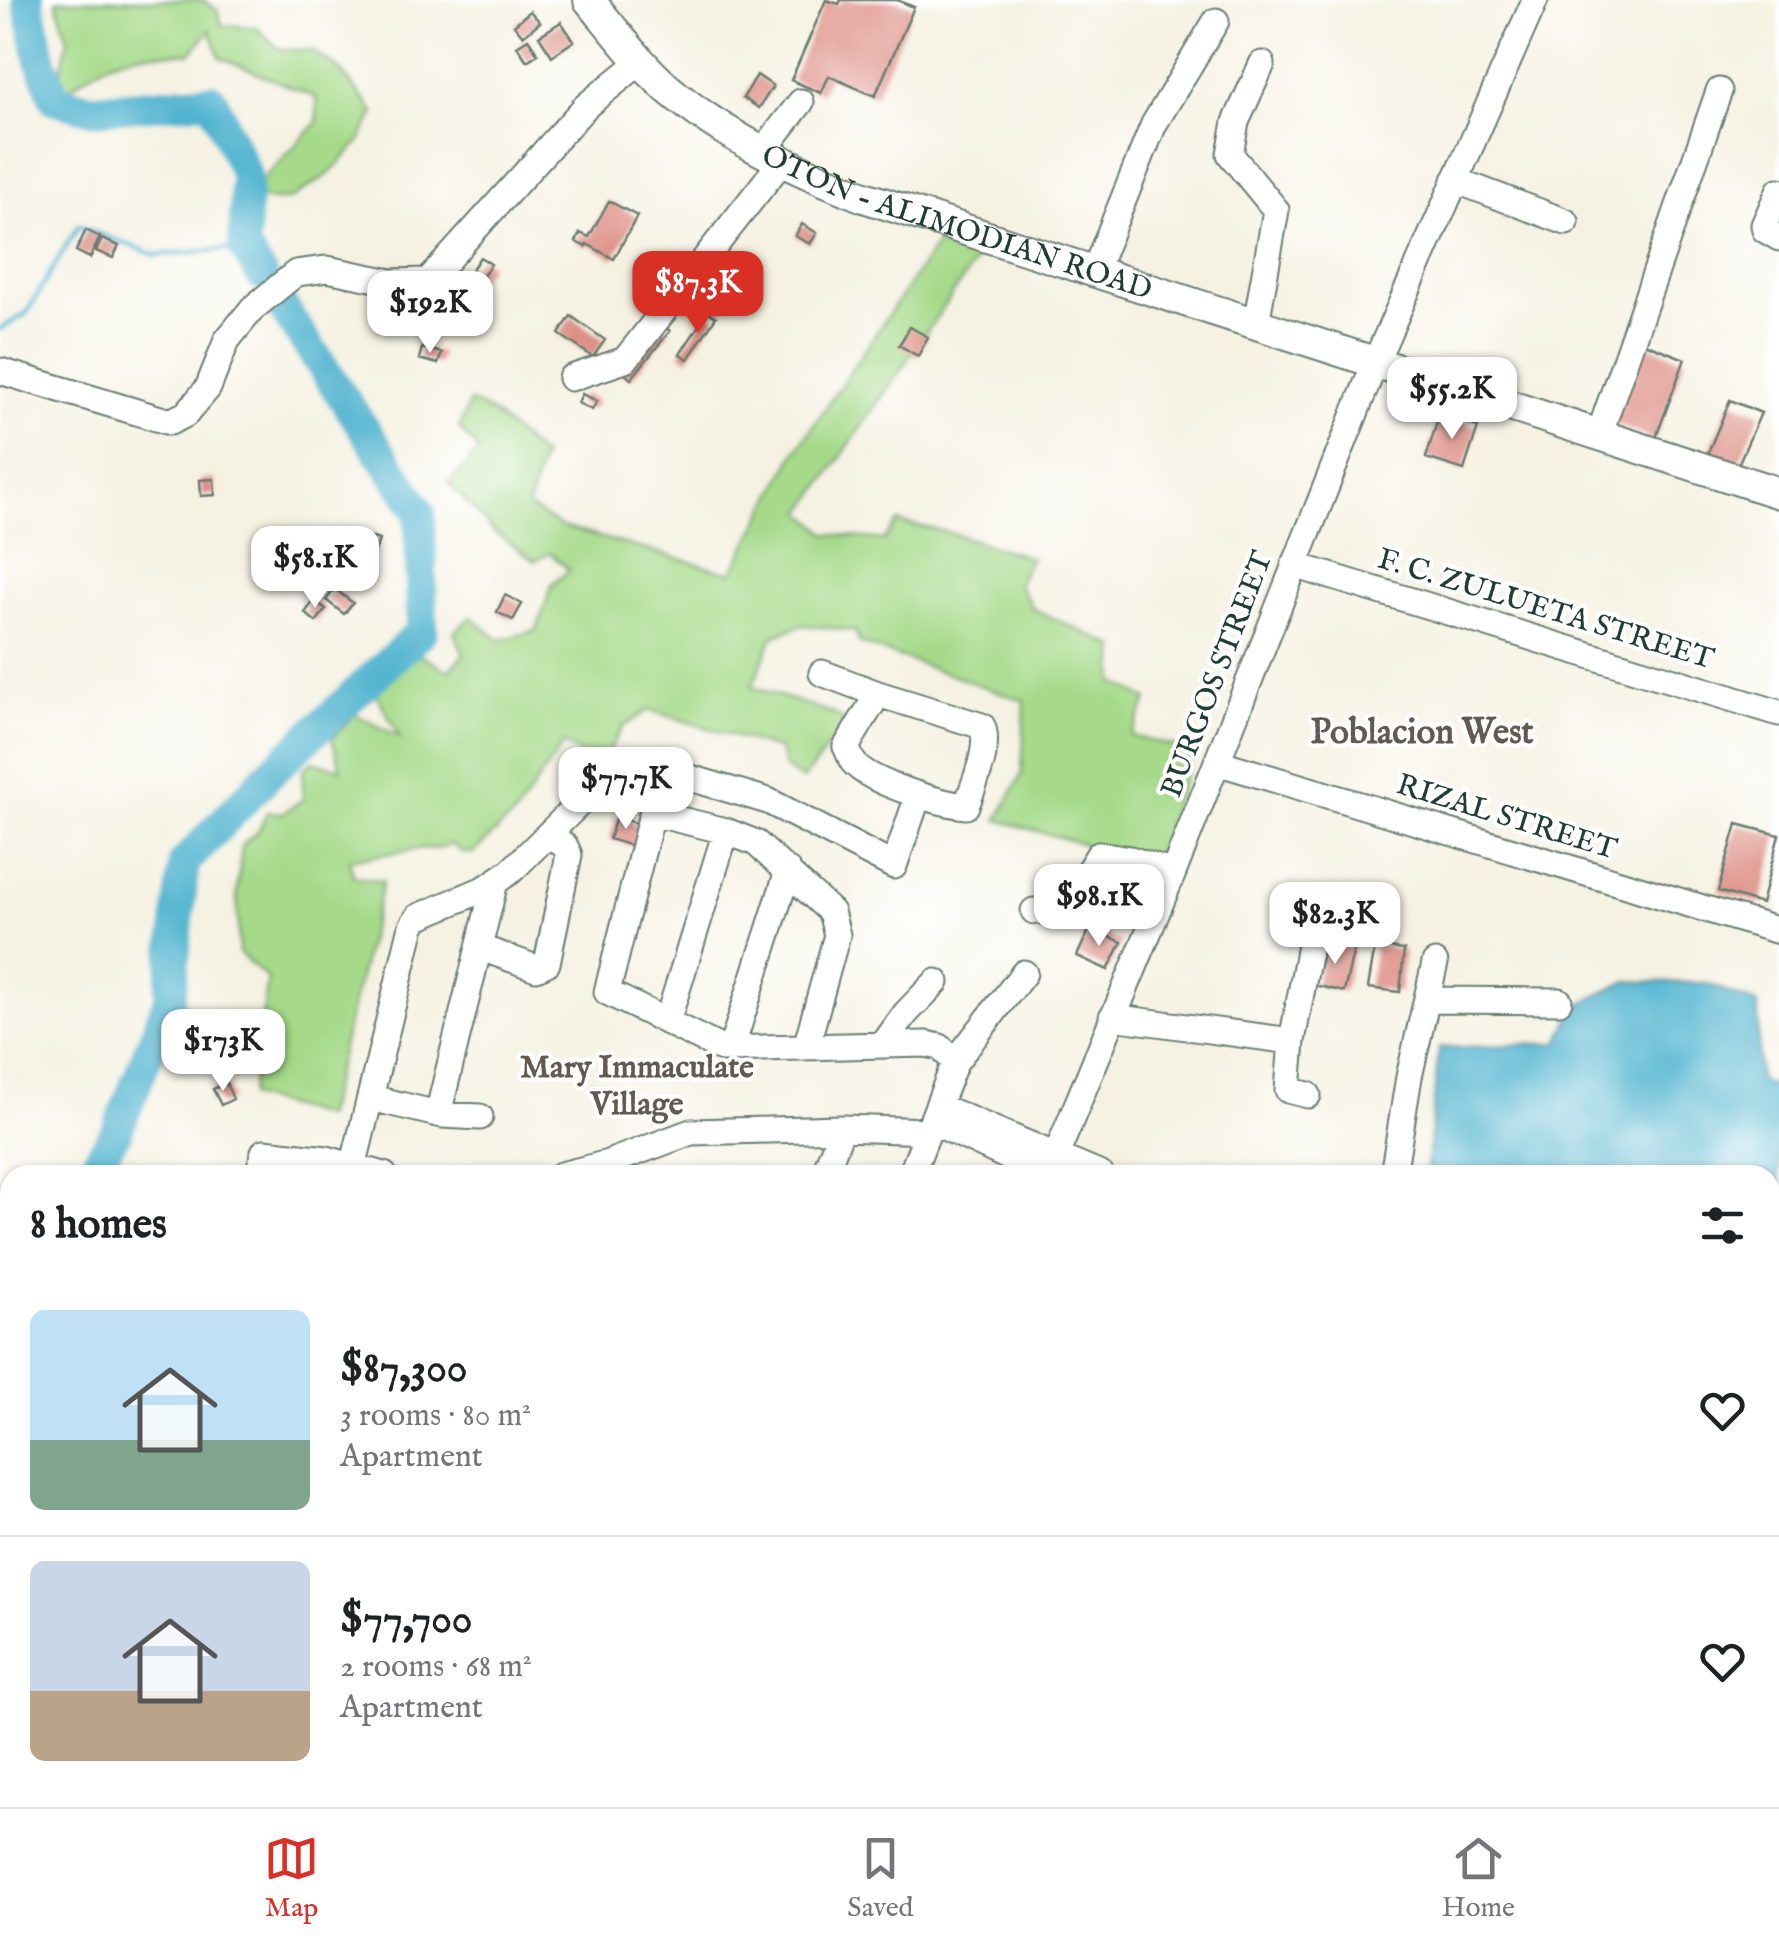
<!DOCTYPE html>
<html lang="en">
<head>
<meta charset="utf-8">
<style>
	:root { --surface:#fff; --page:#f6f6f6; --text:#202124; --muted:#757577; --line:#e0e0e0; --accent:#d93025 }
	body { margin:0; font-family:"IM FELL English",serif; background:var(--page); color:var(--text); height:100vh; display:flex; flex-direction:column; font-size:38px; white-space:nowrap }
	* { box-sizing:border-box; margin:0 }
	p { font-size:32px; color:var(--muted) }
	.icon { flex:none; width:55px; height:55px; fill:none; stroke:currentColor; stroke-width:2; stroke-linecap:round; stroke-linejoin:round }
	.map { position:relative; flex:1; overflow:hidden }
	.drawer { position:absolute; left:0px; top:1165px; width:1780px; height:642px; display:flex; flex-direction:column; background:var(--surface); border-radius:30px 30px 0 0; box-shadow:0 2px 8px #0004 }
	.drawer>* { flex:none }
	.price { position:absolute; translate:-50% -85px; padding:0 22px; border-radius:20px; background:#fff; color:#222; font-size:32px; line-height:65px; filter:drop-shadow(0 2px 5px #0008) }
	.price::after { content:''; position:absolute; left:50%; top:60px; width:30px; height:22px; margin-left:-15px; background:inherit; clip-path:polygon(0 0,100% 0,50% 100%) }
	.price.current { background:var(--accent); color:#fff }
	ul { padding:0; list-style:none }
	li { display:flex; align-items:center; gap:30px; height:250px; padding:0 30px }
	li+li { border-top:2px solid var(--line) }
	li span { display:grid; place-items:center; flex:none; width:280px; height:200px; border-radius:15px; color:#555 }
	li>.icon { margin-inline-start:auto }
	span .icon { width:120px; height:120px; fill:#fffc; stroke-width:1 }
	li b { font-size:42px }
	h2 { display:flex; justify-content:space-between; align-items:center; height:120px; padding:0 30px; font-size:42px }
	.dock { display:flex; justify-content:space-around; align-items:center; height:140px; border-top:2px solid var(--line); background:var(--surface); font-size:28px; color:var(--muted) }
	.dock a { display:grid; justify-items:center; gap:5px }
	.dock .current { color:var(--accent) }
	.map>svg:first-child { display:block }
</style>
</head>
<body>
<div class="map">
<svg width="1779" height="1807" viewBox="0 0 1779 1807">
	<rect width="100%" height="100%" fill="#fff"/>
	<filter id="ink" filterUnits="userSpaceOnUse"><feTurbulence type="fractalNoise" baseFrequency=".01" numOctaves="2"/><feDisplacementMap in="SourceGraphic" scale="20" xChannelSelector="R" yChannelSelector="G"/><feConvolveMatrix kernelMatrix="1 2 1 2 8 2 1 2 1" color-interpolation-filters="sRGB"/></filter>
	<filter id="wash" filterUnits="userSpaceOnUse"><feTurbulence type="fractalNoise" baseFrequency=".0048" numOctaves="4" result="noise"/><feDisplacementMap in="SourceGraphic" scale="40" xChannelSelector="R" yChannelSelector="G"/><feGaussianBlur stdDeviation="2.25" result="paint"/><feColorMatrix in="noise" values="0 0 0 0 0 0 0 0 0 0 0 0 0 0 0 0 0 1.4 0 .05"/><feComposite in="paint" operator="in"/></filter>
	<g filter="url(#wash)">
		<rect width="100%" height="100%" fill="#f5f2e2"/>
		<path fill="#a6da8a" stroke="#628c5f" stroke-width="2.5" d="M56 0H203L217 10 222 25 256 27 279 49 313 51 338 68 375 113 359 142 329 174 289 200H264L254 188 317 123V98L220 57 210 30 190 54C129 51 116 52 66 91L58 82 68 40Z
			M937 243 978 257 803 512 827 534 884 540 898 522 951 533 1031 558 1018 583 1033 609 1116 647 1114 682 1148 699 1131 736 1194 751 1153 864 998 820 1022 774 1025 701 860 643 855 631 802 625 773 636 752 687 832 713 847 722 803 780 784 768 780 750 649 710 623 727 605 756 581 754 563 744 515 815 473 853H464L450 844 439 849 423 848 349 860 354 877 383 881 325 1117 250 1096 268 979 239 953 237 892 242 845 258 832 267 812 283 813 303 799V770L313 761 341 769 332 739 355 714 400 737 364 672 399 643 449 671 464 654 454 632 471 617 500 640 537 630 552 585 569 570 550 553 535 561 495 533 449 483 479 451 459 428 470 402 491 412 542 456 528 507 562 527 732 573 795 453Z
			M1582 1798H1656V1807H1388Z"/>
		<path fill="#50b3cf" stroke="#387882" stroke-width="2.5" d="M1627 981 1706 983 1758 1004 1759 1080 1779 1087V1282L1770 1318V1175H1426L1439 1048 1558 1043 1576 1006Z"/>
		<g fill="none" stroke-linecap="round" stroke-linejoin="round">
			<path stroke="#50b3cf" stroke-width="5" d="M0 329 26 314 78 226 156 255 244 248"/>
			<path stroke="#50b3cf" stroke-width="32" d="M28 0 41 61 55 99 92 109 212 99 246 175 244 248 262 275
				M88 1175 117 1131 170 998 184 863 271 772 422 631 420 512 279 302
				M0 1624 10 1623"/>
		</g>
		<g id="blocks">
			<path fill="#de9086" d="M826 0 839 4 841 0H897L914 7 875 96 829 76 821 93 791 80Z
				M530 11 540 22 523 36 514 25Z
				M561 22 574 41 552 56 539 36Z
				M528 39 538 54 527 61 517 46Z
				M757 75 773 86 759 108 743 98Z
				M609 201 637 216 614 259 587 244 586 247 576 242 580 233 589 237Z
				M802 224 817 233 810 244 795 236Z
				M86 230 100 237 90 258 76 251Z
				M102 239 119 246 113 258 96 251Z
				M480 257 491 264 481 279 470 272Z
				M700 270 735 291 723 311 689 290Z
				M461 295 479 309 467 324 448 309Z
				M708 312 716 317 688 359 680 354Z
				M571 316 605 340 593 357 559 334Z
				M659 322 670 331 631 379 620 370Z
				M910 327 928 337 918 356 899 345Z
				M1639 341 1685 359 1655 440 1610 423Z
				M422 348 442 353 438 364 419 359Z
				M582 394 597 401 592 410 578 403Z
				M1730 400 1761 413 1737 467 1707 455Z
				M1439 415 1478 427 1464 470 1426 458Z
				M214 479 215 495 201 496 200 480Z
				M361 534 379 540 373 557 355 551Z
				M356 562 365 564 363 571 373 573 371 583 352 579Z
				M335 589 353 603 344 614 326 600Z
				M505 595 522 604 513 620 497 612Z
				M314 600 326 609 316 622 305 613Z
				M616 817 642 825 635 847 609 839Z
				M1737 824 1779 835 1761 904 1718 891Z
				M1090 928 1122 942 1108 970 1077 956Z
				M1326 942 1354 949 1344 992 1315 985Z
				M1375 946 1404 950 1400 992 1368 988Z
				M226 1083 233 1099 221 1105 213 1089Z
				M40 1798H269V1800L260 1801 258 1807H34Z"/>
		</g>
	</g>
	<g filter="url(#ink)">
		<use href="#blocks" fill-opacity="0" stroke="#6a7c71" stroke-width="2.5"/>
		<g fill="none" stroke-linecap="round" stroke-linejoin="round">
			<g stroke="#6a7c71" stroke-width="29">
				<path id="minor" d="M763 151 801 102
					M1455 180 1566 222
					M1779 191 1764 225 1765 230 1779 238
					M1094 272 1154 124 1216 21
					M1256 324 1276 210 1230 154 1236 122 1262 64
					M0 371 170 422 186 414 208 388 227 340 253 308 296 273 327 269 391 282 428 281 586 106 640 62
					M571 378 625 360 782 161
					M1599 435 1719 91
					M1294 565 1779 713
					M822 673 878 694 982 726C991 746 974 785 966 806 939 803 870 783 853 762 851 759 848 750 846 747L878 694
					M1217 762 1779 931
					M663 770 607 992 722 1049 926 1044 940 1047 955 1062
					M652 813 726 831 756 843 831 912 837 935 806 1047
					M1034 911 1060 912 1076 906 1084 878 1099 854 1130 859 1173 873
					M479 947 536 968 547 963 569 855 565 846 549 834
					M1427 1000 1559 1001
					M1112 1017 1292 1041
					M667 1022 726 831
					M883 1045 906 1013 936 982
					M731 1049 788 871
					M1308 1095 1288 1090 1292 1041 1311 940
					M371 1098 442 1115 480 1117
					M938 1106 1101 1175
					M438 1114 495 882
					M946 1128 1046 1175
					M353 1167 412 926 418 917 486 888 511 871 618 765 633 761 768 801 894 866 918 796
					M258 1175 264 1152 327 1159 384 1175
					M561 1175 605 1164 691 1132 842 1128 929 1131
					M824 1175 842 1128
					M911 1175 955 1062 1024 973
					M1048 1175 1173 873 1375 363 1535 0
					M1393 1175 1409 1077 1435 963
					M1770 1395 1779 1361
					M1770 1668H1779
					M527 1798 528 1807
					M1488 1798 1489 1807
					M790 1807 792 1798
					M1382 1807V1798"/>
			</g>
			<g stroke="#6a7c71" stroke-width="34">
				<g id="major">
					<path id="s1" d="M589 0C614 30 638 62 667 88 724 137 795 169 864 197L1779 493"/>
					<path d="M1770 1782H1779"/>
					<path d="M1112 1807 1221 1798"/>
				</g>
			</g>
			<use href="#minor" stroke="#fff" stroke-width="25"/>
			<use href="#major" stroke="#fff" stroke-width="30"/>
		</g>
	</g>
	<g text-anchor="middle" stroke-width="8" stroke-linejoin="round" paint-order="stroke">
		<g font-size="30" fill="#1f3d34" stroke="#fff">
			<text dy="10" stroke="none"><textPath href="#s1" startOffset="440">OTON - ALIMODIAN ROAD</textPath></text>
			<text transform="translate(1546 608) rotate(17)" y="10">F. C. ZULUETA STREET</text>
			<text transform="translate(1216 674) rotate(-69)" y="10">BURGOS STREET</text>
			<text transform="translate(1507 816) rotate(17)" y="10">RIZAL STREET</text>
		</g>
		<g font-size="32" font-weight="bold" fill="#625a51" stroke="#fff">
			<text x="637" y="1077">Mary Immaculate<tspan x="637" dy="37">Village</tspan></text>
		</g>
		<g font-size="35" font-weight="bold" fill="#625a51" stroke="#fff">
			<text x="1422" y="743">Poblacion West</text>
		</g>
	</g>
</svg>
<b class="price current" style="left:698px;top:336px">$87.3K</b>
<b class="price" style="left:430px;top:356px">$192K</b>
<b class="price" style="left:1452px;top:442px">$55.2K</b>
<b class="price" style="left:315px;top:611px">$58.1K</b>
<b class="price" style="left:626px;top:832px">$77.7K</b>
<b class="price" style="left:1099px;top:949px">$98.1K</b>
<b class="price" style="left:1335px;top:967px">$82.3K</b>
<b class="price" style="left:223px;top:1094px">$173K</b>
<section class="drawer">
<h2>8 homes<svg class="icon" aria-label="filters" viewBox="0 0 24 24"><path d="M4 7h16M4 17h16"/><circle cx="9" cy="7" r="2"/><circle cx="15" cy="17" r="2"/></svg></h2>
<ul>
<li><span style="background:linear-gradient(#bfe0f5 65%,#7fa58c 0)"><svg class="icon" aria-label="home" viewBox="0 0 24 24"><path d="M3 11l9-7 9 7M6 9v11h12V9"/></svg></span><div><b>$87,300</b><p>3 rooms · 80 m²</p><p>Apartment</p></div><svg class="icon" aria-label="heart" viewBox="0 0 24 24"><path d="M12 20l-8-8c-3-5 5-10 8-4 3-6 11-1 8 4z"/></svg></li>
<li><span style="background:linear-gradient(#c9d6e8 65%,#b9a48a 0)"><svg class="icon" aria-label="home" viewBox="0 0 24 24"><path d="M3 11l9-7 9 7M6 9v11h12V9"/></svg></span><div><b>$77,700</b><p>2 rooms · 68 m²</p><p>Apartment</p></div><svg class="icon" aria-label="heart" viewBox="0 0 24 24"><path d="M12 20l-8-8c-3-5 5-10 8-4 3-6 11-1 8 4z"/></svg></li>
</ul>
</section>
</div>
<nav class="dock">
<a class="current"><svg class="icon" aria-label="map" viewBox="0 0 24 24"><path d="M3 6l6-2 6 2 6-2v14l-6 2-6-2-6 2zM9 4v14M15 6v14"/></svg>Map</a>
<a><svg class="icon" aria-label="saved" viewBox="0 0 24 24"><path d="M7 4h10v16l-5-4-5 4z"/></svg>Saved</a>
<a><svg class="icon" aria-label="home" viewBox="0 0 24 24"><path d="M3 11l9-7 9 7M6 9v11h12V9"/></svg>Home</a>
</nav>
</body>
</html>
